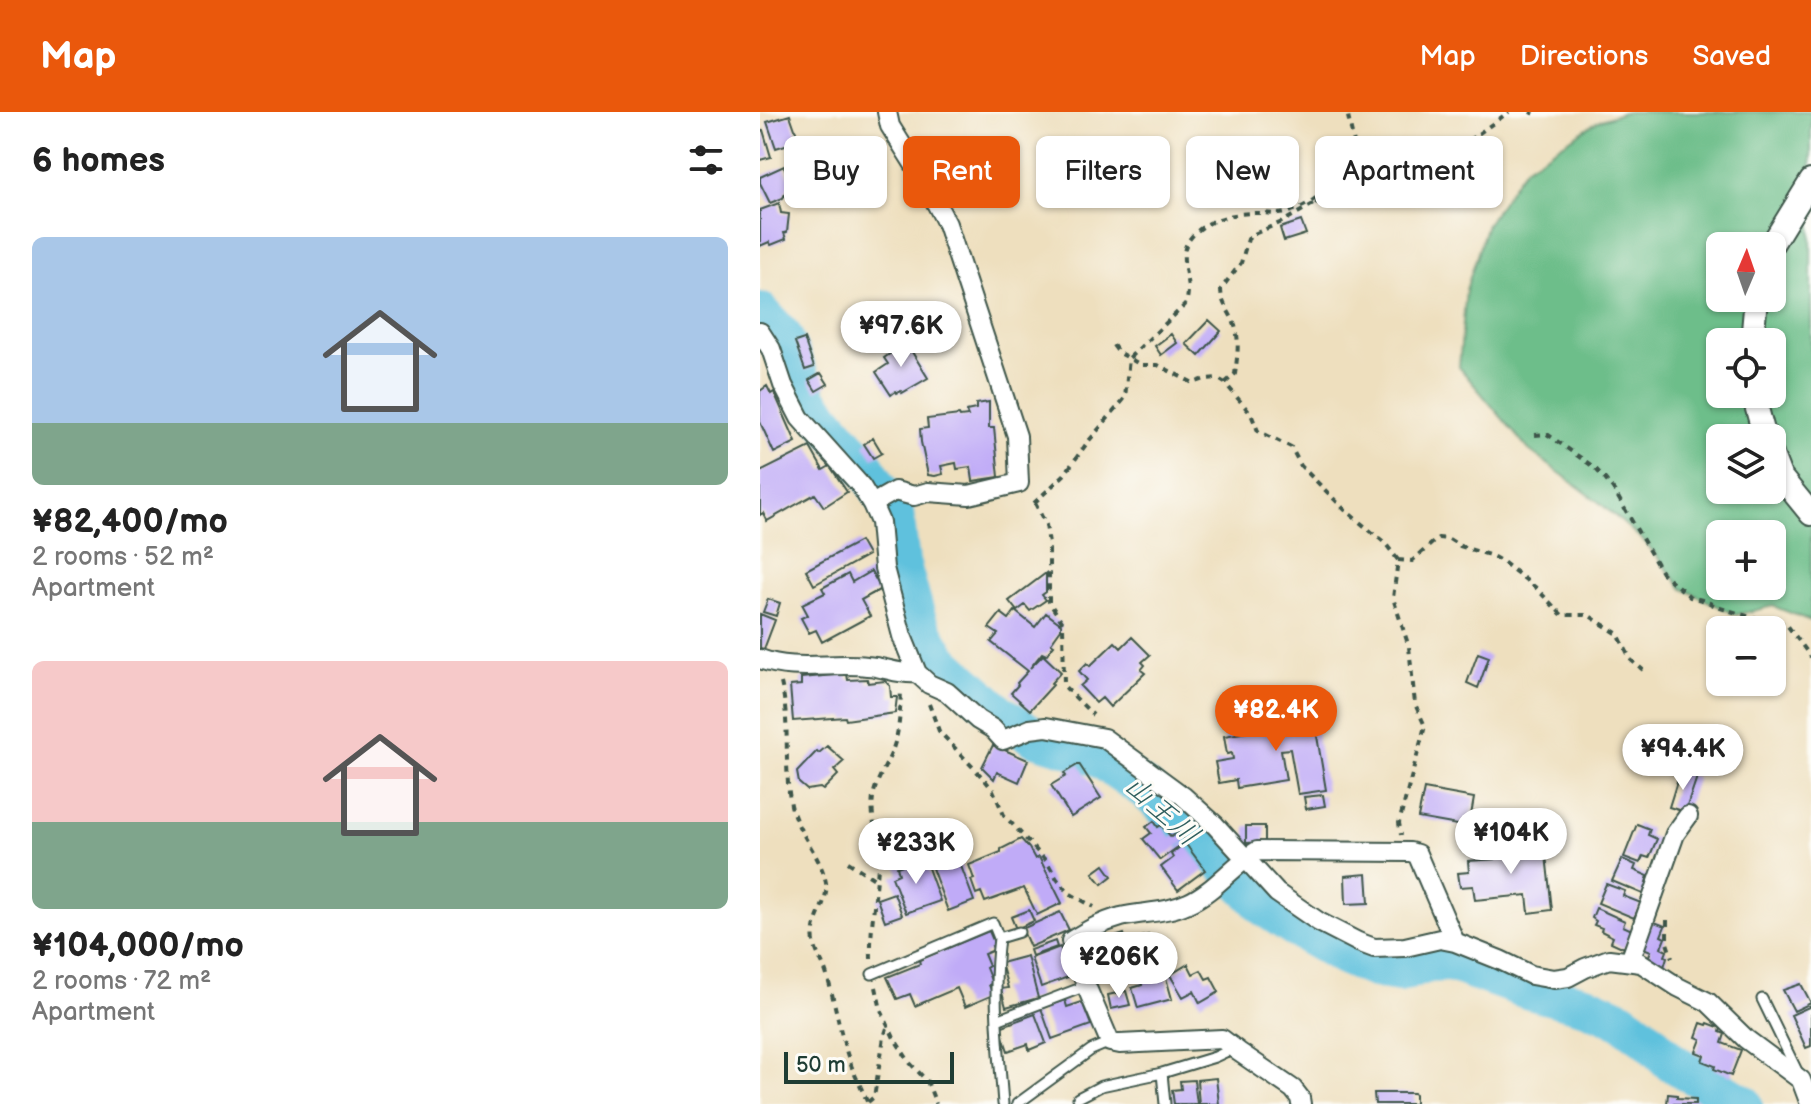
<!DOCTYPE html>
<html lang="en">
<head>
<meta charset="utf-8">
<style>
	:root { --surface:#fff; --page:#f2f2f2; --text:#222; --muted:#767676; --accent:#ea580c }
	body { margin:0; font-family:"Balsamiq Sans","Klee One",sans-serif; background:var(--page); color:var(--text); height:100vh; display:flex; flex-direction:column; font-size:30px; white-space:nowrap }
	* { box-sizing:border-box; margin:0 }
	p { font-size:26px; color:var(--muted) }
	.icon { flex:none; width:44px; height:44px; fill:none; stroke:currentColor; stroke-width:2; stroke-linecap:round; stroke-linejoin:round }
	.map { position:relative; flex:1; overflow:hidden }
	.panel { display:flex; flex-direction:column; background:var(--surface); width:760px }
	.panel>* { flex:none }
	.guide { position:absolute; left:24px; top:24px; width:760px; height:72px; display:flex; gap:16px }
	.needle { width:52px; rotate:2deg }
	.tools { position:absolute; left:946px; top:120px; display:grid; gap:16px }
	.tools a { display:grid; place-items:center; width:80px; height:80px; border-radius:12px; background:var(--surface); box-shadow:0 2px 6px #0004; font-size:40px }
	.scale { position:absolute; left:24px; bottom:20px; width:170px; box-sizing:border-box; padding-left:8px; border:4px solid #1f3d34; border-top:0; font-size:22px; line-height:28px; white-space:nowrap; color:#1f3d34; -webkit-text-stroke:6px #fdfcf7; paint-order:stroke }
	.price { position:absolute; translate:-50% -68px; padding:0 18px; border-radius:28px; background:#fff; color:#222; font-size:26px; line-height:52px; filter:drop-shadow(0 2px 4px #0008) }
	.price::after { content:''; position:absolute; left:50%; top:48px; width:24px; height:18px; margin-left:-12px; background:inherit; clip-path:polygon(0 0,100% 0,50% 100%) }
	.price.on { background:var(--accent); color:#fff }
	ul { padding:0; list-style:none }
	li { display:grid; align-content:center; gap:16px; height:424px; padding:0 32px }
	li span { display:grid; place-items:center; height:248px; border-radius:12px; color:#555 }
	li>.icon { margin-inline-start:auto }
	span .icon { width:144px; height:144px; fill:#fffc; stroke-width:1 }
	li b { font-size:34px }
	h2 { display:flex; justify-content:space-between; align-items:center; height:96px; padding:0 32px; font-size:34px }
	.pill { padding:0 28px; border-radius:12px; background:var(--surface); box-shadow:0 2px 6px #0004; font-size:28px; line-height:72px }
	.pill.on { background:var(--accent); color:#fff }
	header { display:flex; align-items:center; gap:48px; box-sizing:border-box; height:112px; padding:0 40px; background:var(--accent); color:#fff }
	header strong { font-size:38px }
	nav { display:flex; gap:44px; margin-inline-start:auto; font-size:28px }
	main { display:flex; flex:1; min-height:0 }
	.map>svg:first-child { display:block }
</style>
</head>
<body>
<header>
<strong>Map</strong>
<nav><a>Map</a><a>Directions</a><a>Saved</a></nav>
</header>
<main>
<section class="panel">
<h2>6 homes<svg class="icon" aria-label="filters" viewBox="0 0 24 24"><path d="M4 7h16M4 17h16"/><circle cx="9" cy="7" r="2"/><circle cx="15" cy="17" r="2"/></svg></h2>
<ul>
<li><span style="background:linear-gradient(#a9c7e8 75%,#7fa58c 0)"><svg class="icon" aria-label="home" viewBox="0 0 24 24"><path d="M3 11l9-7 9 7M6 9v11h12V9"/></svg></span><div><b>¥82,400/mo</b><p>2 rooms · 52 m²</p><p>Apartment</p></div></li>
<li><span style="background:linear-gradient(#f6c9c9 65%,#7fa58c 0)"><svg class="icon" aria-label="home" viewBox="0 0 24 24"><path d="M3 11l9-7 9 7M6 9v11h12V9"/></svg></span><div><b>¥104,000/mo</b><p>2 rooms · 72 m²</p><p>Apartment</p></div></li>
</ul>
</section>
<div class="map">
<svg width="1051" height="992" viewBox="0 0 1051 992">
	<rect width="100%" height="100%" fill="#fdfcf7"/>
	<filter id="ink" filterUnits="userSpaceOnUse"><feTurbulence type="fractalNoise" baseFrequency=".0125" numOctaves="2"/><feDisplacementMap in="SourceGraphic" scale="16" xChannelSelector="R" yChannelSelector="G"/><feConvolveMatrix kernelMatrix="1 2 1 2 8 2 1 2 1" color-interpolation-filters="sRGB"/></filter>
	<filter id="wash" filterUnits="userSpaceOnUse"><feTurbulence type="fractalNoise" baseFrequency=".006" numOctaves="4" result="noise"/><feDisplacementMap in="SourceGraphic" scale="32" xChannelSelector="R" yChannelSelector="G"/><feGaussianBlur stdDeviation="1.8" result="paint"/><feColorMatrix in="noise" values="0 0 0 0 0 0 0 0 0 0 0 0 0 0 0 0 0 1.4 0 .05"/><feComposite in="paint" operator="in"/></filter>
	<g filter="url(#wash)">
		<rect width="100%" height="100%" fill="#eedfbe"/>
		<path fill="#6dbe8a" stroke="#467e5f" stroke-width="2" fill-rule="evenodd" d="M864 0H1051V509L1013 494 976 503 923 477 886 431 840 391 769 338 699 255 706 178 727 112 765 56 838 9ZM960 134H1012V186H960ZM960 230H1012V282H960ZM960 326H1012V378H960ZM960 422H1012V474H960Z"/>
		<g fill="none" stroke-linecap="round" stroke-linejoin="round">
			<path stroke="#5fc1dd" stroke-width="40" d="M0 200 23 225 49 289 106 356 134 400 140 450 158 512 178 546 240 602 275 625 337 644 386 678 460 747 505 795 541 819 583 843 614 856 639 860 669 851 690 850 769 878 829 894 862 908 888 927 910 949 983 992"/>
		</g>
		<g id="blocks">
			<path fill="#c0abf7" d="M30 3 36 20 35 30 16 36 7 10Z
				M3 18 11 45 0 48V19Z
				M24 54 31 69 23 86 10 91 0 71V65Z
				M19 91 21 101 29 102 27 120 24 121 26 127 11 133 9 130 0 134V98Z
				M541 109 546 122 524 129 520 116Z
				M449 208 461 219 439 244 426 232Z
				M411 222 417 231 401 243 395 234Z
				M44 227 54 255 45 258 35 230Z
				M144 227 168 266 142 281 141 279 137 281 136 279 131 283 116 260 128 252 124 246 131 241 128 236Z
				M61 261 68 272 56 279 49 268Z
				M7 274 11 282 14 280 36 330 14 341 0 310V279Z
				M229 290V316H234L239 365 213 369 211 355 197 357 196 351 181 354 183 362 175 364 168 363 161 330 160 317 168 316 167 307 199 303 200 305 208 304 206 299 216 297V292Z
				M113 326 122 341 113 346 104 332Z
				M50 335 63 358 70 354 87 380 64 395 55 382 7 409 3 401 0 403V360Z
				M100 429 108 443 54 473 46 458Z
				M111 459 121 477 101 488 110 504 62 530 56 518 49 521 41 506 48 503 42 492 65 481 62 476 88 462 92 470Z
				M286 461V480L282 483 286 488 270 499 265 493 257 499 249 489Z
				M8 487 20 491 16 504 3 500Z
				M255 499 275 515 286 501 301 512V517L291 531 294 533 286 543 282 541 270 556 283 543 301 560 291 571 293 573 270 598 251 581 258 573 257 571 268 559 231 530 238 522 229 516 241 501 249 507Z
				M0 502 15 508 4 537 0 536Z
				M372 525 390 543 382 550 385 553 381 558 385 561 350 595 342 586 336 591 320 574 327 568 319 559 327 551 330 554 355 530 361 536Z
				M718 541 729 545 718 576 707 571Z
				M87 562 88 568 107 567 108 571 125 569 130 574 131 585H137L135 601 86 608 85 605 33 609 30 574 41 573V566Z
				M551 588 566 678 538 682 530 637 521 638 526 668 477 676 476 668 459 671 455 650 473 647 472 641 467 642 464 624 493 619 492 613 517 609V603L527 601 531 621 537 620 533 599 525 600 524 593Z
				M233 633 268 648 259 670 237 660 234 667 222 655Z
				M67 634 84 649 74 658 78 663 63 678 60 676 47 678 39 671 37 660 57 639 59 641Z
				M319 652 341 686 311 705 291 673 306 664 304 661Z
				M920 660 937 665 925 700 909 695Z
				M664 677 714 686 709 715 658 706Z
				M563 683 565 694 546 697 544 685Z
				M394 709 398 715 401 713 411 725 418 720 426 729 400 748 383 727 391 721 386 715Z
				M877 712 890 717 888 723 897 727 889 746 883 744 880 751 864 745Z
				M486 714H505V730L486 731Z
				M261 727 269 736 275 747 279 745 302 791 277 803 264 776 225 790 221 780 216 782 211 768 214 767 209 753 241 740V737Z
				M763 730 764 734 779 733 780 744 786 743 792 798 769 801 767 783 715 788 713 774 700 775 698 761 709 760 708 749 735 747 733 733Z
				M425 731 445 758 418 778 401 755 413 746 411 742Z
				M164 745 180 789 146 801 132 765 139 762 137 755Z
				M198 746 214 789 188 799 172 756Z
				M862 747 876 753 874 758 888 764 886 770 890 771 885 783 852 769Z
				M344 753 352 764 342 772 333 761Z
				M607 762 609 791 586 792 585 764Z
				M846 772 865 779 863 784 881 791 874 806 838 791Z
				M134 781 142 803 125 809 117 787Z
				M836 796 865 809 863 814 872 818 864 836 851 830 853 825 841 819 842 816 834 813 836 809 832 806Z
				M269 798 274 809 256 817 251 805Z
				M300 800 309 818 270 835 262 817Z
				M892 809 905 814 901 824 905 826 901 836 907 839 905 844 907 845 904 855 887 848 891 839 881 835Z
				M229 819 235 833 232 834 234 838 224 842 229 854 226 856 232 871 229 873 233 883 205 895 197 876 155 894 150 882 137 887 127 865 160 852 159 848Z
				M364 822 374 856 356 861 346 828Z
				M388 823 390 833 400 830 404 845 395 848 397 855 377 861 368 829Z
				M344 828 354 862 335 867 325 834Z
				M295 829 297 835 272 844 270 838Z
				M300 835 311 864 281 875 271 846Z
				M267 844 278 886 246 895 241 877 248 876 241 851Z
				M428 852 433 862 441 858 446 867 451 865 459 880 440 891 434 879 423 885 410 863Z
				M405 862 412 887 378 896 372 876 382 873 381 868Z
				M1041 872 1051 891 1034 899 1023 878Z
				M366 879 370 893 351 897 348 883Z
				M305 888 307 895 322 890 331 913 292 927 281 896Z
				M1051 894V934L1046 936 1031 903Z
				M275 902 286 931 269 938 268 932 248 939 240 915Z
				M941 911 947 913 948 911 961 916 960 920 965 922 962 931 981 938 971 964 954 957 955 954 942 949 944 943 936 940 941 927 936 925Z
				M456 966 459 992H439L437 968Z
				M434 968 437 992H414L412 978 421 977 420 969Z
				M614 981H653L655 982V992H615Z
				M908 982 917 983V986L936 987V992H907Z"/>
		</g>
	</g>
	<g filter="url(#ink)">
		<use href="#blocks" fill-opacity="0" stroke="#3e5549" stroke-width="2"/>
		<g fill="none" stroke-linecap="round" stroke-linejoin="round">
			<g stroke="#3e5549" stroke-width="13">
				<path id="service" d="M112 862 233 811 239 826
					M1002 887 1038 961
					M237 908 326 874
					M402 961 405 992
					M318 986 341 974 402 961 455 945 474 936
					M243 992C239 937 232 881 239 826L259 820
					M257 992 331 938 350 930"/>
			</g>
			<g stroke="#3e5549" stroke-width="22">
				<path id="minor" d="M0 220 11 237 23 273 40 306 101 374 112 392 120 410 124 456 142 524 157 561 169 572 187 580 218 608 233 617 243 628 270 617 286 615 344 626 423 684 455 713 517 781 559 810 598 830 614 836 645 835 680 827 695 830
					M112 392 135 379 154 384 168 380 209 383 259 371 257 324 187 112 164 68 130 14 127 0
					M0 547C34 560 71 550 107 554 126 555 138 563 157 561
					M870 849 915 722 928 704
					M541 992 540 986 533 977 479 940 462 927 360 932 350 930 327 876 311 829C327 819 342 810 361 805 383 800 407 801 428 791 455 779 472 754 497 739L650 740 657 742 695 830 740 848 771 863 794 867 808 865 825 856 849 847 881 851 918 875 948 890 986 927 1041 968 1050 992"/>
			</g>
			<g stroke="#3e5549" stroke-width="26">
				<path id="tertiary" d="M1011 134 1051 69
					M992 230 996 186
					M993 282 1005 326
					M1012 343 1020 364 1051 402"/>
			</g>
			<path stroke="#3e5549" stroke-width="4" stroke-dasharray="6 6" stroke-linecap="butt" d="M770 0 774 2
				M555 90 564 92 615 69 646 60 661 54 692 35 708 29 749 0
				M353 233 358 240 381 253H398L433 271 445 267 457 266 465 271 491 302 498 319 531 335 541 354 585 398 625 431 638 448 633 486 649 535 655 592 665 614 639 711 641 723
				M465 271 475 262C477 247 480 229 475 214 471 200 461 193 461 177L481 151 488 127 494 122 522 110 555 91
				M775 323 787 322 835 356 845 367 855 380 902 461 927 482 930 485 946 489 957 495 991 505 1020 510 1027 513 1051 545
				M274 391 304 363 327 331 365 286 369 246 425 193C435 172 415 147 429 128 444 107 476 100 501 101 509 101 518 103 525 101 559 92 574 69 593 42L595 36 587 0
				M275 391 286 413 289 432V490L303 511 304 574 333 603
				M638 448 652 449 678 426 689 427 700 434 732 444 743 450 775 475 802 503H828L858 522 871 548 883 558
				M21 571C31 611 23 653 31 693 37 721 61 743 66 771 69 792 50 808 54 830 56 842 64 852 67 864 76 893 80 924 91 953 96 966 103 979 108 992
				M169 592 179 619 224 667 233 678 244 703 287 750 297 767 309 781 334 795
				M88 750 116 768
				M907 808V831L912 846
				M111 847C110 815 116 785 118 754 120 731 110 708 113 685 116 668 126 655 132 639 140 619 140 599 141 578
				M116 875 121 898 134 926 150 951 167 969 176 992
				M108 990 114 985 124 925 128 913"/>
			<use href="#service" stroke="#fff" stroke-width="9"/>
			<use href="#minor" stroke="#fff" stroke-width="18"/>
			<use href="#tertiary" stroke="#fff" stroke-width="22"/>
		</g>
	</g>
	<g text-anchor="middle" stroke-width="6" stroke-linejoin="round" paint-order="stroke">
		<g font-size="30" font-style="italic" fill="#2f5e5e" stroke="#fdfcf7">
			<text transform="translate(402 698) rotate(42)" y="10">山王川</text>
		</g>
	</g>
</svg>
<div class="tools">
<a><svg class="needle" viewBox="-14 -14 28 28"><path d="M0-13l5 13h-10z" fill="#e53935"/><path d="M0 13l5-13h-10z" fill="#767676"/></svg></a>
<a><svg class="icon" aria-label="locate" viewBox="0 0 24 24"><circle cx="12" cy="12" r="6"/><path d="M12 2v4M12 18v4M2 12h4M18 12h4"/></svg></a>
<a><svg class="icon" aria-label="layers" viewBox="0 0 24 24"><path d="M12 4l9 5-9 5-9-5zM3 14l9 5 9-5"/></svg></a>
<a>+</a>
<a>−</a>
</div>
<div class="scale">50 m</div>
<b class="price" style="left:141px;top:257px">¥97.6K</b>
<b class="price on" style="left:516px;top:641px">¥82.4K</b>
<b class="price" style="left:923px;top:680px">¥94.4K</b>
<b class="price" style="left:751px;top:764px">¥104K</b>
<b class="price" style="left:156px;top:774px">¥233K</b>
<b class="price" style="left:359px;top:888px">¥206K</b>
<div class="guide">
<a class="pill">Buy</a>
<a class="pill on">Rent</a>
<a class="pill">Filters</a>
<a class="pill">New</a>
<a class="pill">Apartment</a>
</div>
</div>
</main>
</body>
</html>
